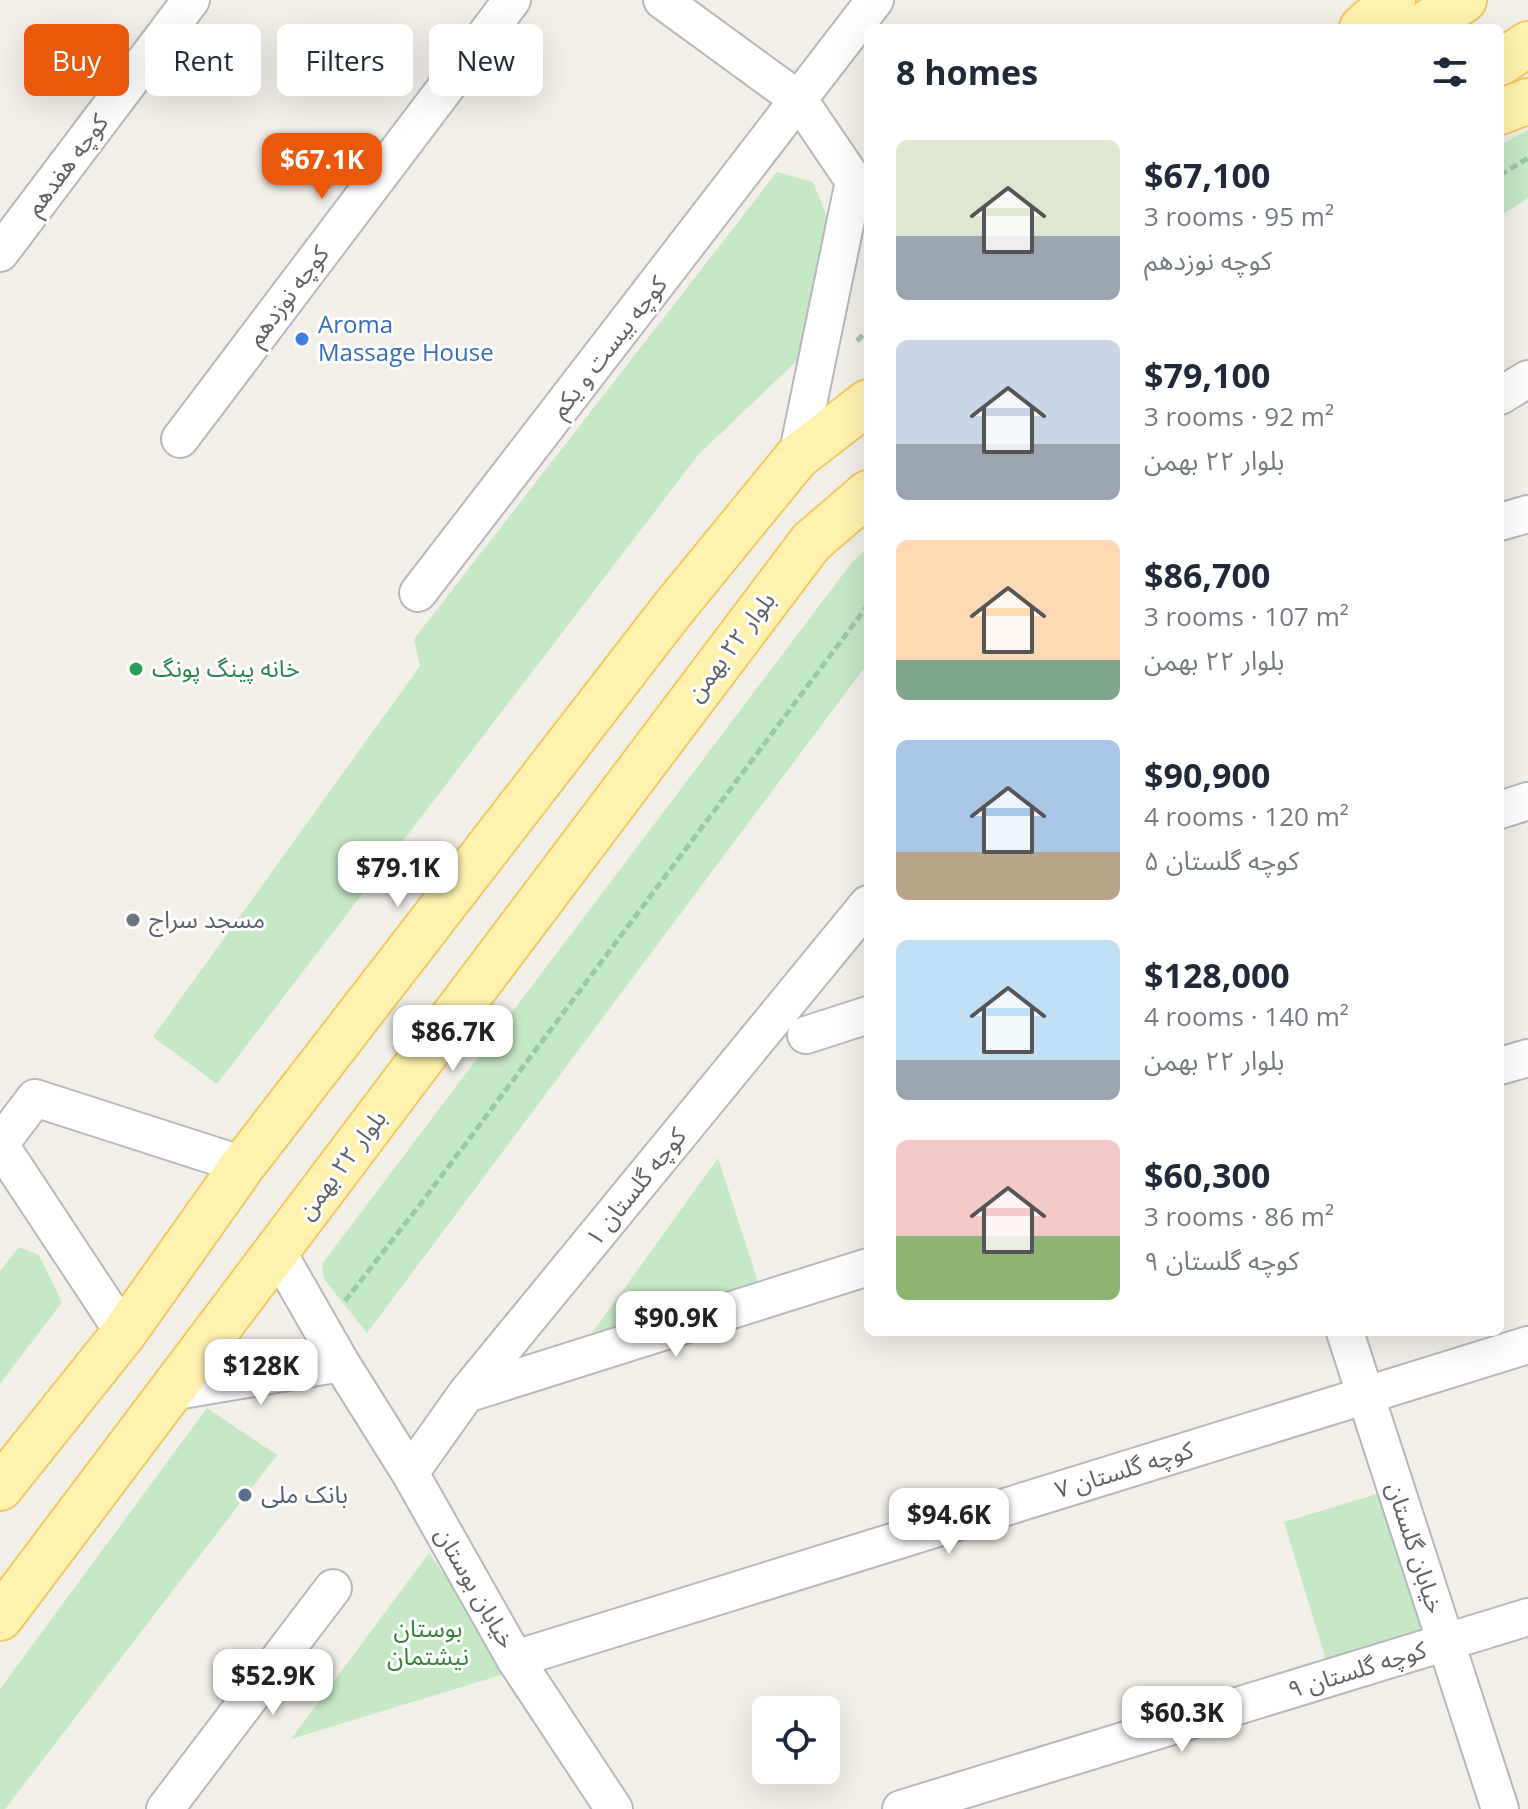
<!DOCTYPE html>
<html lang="en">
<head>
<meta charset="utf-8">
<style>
	:root { --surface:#fff; --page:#f2f2f3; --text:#1f2937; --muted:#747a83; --accent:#ea580c }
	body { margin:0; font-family:"Open Sans","Noto Sans Arabic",sans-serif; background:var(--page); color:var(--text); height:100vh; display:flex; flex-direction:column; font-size:30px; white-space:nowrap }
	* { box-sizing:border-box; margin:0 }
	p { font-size:26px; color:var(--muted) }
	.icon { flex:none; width:44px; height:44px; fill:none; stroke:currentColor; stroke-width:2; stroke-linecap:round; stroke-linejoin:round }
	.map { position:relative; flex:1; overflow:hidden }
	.drawer { position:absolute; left:864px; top:24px; width:640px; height:1312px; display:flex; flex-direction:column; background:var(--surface); border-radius:12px; box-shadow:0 8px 32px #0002 }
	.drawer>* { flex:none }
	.top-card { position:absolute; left:24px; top:24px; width:720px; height:72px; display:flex; gap:16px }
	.buttons { position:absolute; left:752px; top:1696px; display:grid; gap:16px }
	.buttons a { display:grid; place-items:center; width:88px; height:88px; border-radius:12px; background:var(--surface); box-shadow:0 8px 32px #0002; font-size:40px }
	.price { position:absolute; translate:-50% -68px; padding:0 18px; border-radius:16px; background:#fff; color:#222; font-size:26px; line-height:52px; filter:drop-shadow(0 2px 4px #0008) }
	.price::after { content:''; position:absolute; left:50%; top:48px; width:24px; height:18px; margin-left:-12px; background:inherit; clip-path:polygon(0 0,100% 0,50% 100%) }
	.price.current { background:var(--accent); color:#fff }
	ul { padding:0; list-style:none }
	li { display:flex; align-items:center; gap:24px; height:200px; padding:0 32px }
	li span { display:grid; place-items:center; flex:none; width:224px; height:160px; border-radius:12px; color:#555 }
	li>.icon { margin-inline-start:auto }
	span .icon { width:96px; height:96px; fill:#fffc; stroke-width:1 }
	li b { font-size:34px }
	h2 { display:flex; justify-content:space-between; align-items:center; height:96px; padding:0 32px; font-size:34px }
	.pill { padding:0 28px; border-radius:12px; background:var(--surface); box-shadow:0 8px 32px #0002; font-size:28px; line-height:72px }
	.pill.current { background:var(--accent); color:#fff }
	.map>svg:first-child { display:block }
</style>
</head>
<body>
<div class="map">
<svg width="1528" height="1809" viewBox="0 0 1528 1809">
	<rect width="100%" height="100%" fill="#f1efe8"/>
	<path fill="#c5e8c5" d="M1528 130V198L1500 216V145Z
		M777 172 813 182 829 221 805 353 698 455 217 1084 153 1037 420 666 414 639Z
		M868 548V663L367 1333 324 1279 322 1264 853 561Z
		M718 1158 769 1316 557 1382Z
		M19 1247 39 1255 62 1302 0 1384V1271Z
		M207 1408 277 1455 5 1809H0V1689Z
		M1387 1491 1429 1633 1327 1663 1284 1522Z
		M429 1553 511 1672 291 1739Z"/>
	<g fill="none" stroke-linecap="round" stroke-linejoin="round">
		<g stroke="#b5b8bc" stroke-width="40">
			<path id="minor" d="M662 0 799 100 854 181
				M0 253 191 0
				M1500 396 1528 379
				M180 439 512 0
				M797 457 854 181
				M1500 522 1528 514
				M418 593 875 0
				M1500 810 1528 801
				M806 1035 868 1015
				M1500 1066 1528 1058
				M0 1144 35 1098 243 1165
				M0 1145 124 1333
				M277 1251 341 1363 410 1473 515 1659 614 1809
				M1345 1332 1500 1809
				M170 1392 341 1363
				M466 1394 868 1267
				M410 1473 466 1394 868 904
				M515 1659 1528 1345
				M165 1809 333 1588
				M901 1809 1528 1617"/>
		</g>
		<g stroke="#f2c960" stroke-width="48">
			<path id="major" d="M1362 28 1393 0
				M1419 28 1464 0
				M1500 63 1528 44
				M1500 112 1528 101
				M0 1488 124 1333 243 1165 672 610 797 457 868 402
				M0 1618 811 542 868 493"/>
		</g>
		<path stroke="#9cc7a9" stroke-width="5" stroke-dasharray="8 4" stroke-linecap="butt" d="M1500 175 1528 158
			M857 341 868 330
			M345 1301 422 1202 868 605"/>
		<use href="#minor" stroke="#fff" stroke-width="36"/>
		<use href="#major" stroke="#fff2af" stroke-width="44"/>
	</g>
	<circle fill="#3f7fe0" stroke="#fff" stroke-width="3" cx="302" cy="339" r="8"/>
	<circle fill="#2e9e5b" stroke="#fff" stroke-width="3" cx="136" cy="669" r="8"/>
	<circle fill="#6b7280" stroke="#fff" stroke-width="3" cx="133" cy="920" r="8"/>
	<circle fill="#5c6f8a" stroke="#fff" stroke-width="3" cx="245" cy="1495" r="8"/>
	<g text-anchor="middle" stroke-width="6" stroke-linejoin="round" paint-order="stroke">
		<g font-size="24" fill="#5f6368" stroke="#fff">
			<text transform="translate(67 165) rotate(-53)" y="8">کوچه هفدهم</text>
			<text transform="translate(288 296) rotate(-53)" y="8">کوچه نوزدهم</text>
			<text transform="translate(609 347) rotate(-52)" y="8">کوچه بیست و یکم</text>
			<text transform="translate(731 647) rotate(-53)" y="8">بلوار ۲۲ بهمن</text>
			<text transform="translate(342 1165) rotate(-53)" y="8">بلوار ۲۲ بهمن</text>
			<text transform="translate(636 1187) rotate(-51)" y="8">کوچه گلستان ۱</text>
			<text transform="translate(1124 1470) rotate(-17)" y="8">کوچه گلستان ۷</text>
			<text transform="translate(1415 1548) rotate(72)" y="8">خیابان گلستان</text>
			<text transform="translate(475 1588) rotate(60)" y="8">خیابان بوستان</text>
			<text transform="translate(1357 1670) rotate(-17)" y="8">کوچه گلستان ۹</text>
		</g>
		<g font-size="24" fill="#366cbe" stroke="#fff" text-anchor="start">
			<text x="318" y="333">Aroma<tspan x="318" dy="28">Massage House</tspan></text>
		</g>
		<g font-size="24" fill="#27864d" stroke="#fff" text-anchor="start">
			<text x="152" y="677">خانه پینگ پونگ</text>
		</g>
		<g font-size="24" fill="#5b616d" stroke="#fff" text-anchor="start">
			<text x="149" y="928">مسجد سراج</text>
		</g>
		<g font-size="24" fill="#4e5e75" stroke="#fff" text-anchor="start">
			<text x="261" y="1503">بانک ملی</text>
		</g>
		<g font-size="24" fill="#348238" stroke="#fff">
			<text x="428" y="1637">بوستان<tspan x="428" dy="28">نیشتمان</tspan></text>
		</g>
	</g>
</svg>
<div class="buttons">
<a><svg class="icon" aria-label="locate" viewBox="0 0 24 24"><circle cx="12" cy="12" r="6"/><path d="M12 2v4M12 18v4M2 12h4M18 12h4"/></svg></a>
</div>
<b class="price current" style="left:322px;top:201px">$67.1K</b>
<b class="price" style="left:398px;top:909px">$79.1K</b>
<b class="price" style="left:453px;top:1073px">$86.7K</b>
<b class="price" style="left:676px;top:1359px">$90.9K</b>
<b class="price" style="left:261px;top:1407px">$128K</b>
<b class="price" style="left:949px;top:1556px">$94.6K</b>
<b class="price" style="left:273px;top:1717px">$52.9K</b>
<b class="price" style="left:1182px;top:1754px">$60.3K</b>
<div class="top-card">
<a class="pill current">Buy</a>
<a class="pill">Rent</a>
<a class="pill">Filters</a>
<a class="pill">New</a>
</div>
<section class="drawer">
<h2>8 homes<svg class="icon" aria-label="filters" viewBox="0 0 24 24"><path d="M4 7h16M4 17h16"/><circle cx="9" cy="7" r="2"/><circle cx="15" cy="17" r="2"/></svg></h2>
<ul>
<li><span style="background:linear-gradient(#dfe7d0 60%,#9aa5b1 0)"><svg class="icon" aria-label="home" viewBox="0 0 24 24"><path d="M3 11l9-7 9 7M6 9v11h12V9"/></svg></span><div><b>$67,100</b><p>3 rooms · 95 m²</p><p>کوچه نوزدهم</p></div></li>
<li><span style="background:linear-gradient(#c9d6e8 65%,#9aa5b1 0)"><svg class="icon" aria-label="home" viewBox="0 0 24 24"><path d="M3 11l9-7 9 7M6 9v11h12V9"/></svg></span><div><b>$79,100</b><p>3 rooms · 92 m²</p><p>بلوار ۲۲ بهمن</p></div></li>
<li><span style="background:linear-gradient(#ffd9b3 75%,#7fa58c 0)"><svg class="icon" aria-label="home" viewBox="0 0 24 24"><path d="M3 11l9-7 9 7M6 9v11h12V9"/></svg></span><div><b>$86,700</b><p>3 rooms · 107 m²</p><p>بلوار ۲۲ بهمن</p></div></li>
<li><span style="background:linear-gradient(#a9c7e8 70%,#b9a48a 0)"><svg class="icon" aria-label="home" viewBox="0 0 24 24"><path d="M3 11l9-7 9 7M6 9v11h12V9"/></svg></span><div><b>$90,900</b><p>4 rooms · 120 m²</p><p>کوچه گلستان ۵</p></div></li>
<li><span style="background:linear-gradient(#bfe0f5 75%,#9aa5b1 0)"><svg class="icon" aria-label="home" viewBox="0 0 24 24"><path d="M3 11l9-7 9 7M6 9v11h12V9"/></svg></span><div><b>$128,000</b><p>4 rooms · 140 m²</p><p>بلوار ۲۲ بهمن</p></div></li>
<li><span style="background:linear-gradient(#f6c9c9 60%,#8fb573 0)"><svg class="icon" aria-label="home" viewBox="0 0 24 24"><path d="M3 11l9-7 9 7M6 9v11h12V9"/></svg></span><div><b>$60,300</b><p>3 rooms · 86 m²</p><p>کوچه گلستان ۹</p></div></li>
</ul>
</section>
</div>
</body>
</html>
